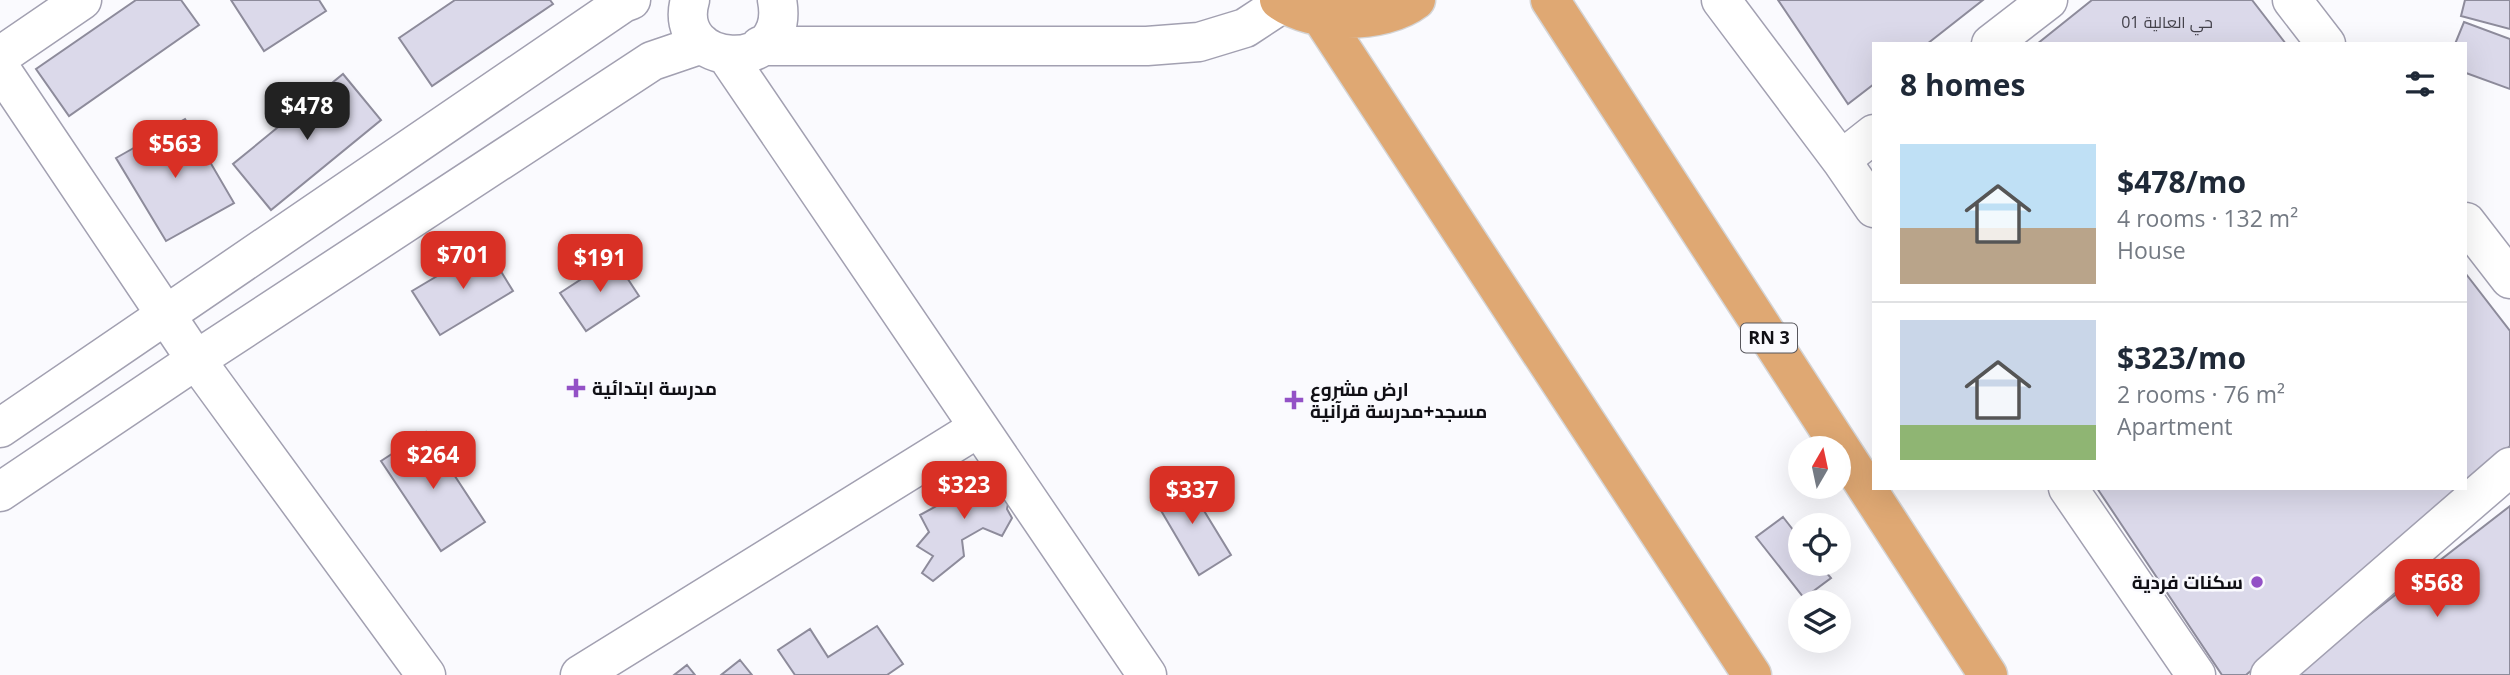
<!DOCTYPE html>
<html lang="en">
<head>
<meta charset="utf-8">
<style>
	:root { --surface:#fff; --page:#f6f6f7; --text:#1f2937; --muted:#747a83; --line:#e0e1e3; --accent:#d93025 }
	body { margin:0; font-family:"Open Sans",Cairo,sans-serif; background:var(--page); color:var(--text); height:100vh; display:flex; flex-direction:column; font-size:26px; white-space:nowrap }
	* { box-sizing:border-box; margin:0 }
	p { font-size:23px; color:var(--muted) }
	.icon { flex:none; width:38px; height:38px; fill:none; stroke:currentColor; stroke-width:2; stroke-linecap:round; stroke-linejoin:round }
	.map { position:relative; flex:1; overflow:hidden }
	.panel { position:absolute; left:1872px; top:42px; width:595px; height:448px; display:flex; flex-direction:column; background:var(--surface); border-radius:0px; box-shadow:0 7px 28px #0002 }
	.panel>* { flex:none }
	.needle { width:46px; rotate:9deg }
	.tools { position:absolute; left:1788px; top:436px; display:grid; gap:14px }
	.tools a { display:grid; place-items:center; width:63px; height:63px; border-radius:50%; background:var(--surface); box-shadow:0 7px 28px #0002; font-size:35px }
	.price { position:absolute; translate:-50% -60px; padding:0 16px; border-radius:14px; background:var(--accent); color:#fff; font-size:23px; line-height:46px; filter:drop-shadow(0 2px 4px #0008) }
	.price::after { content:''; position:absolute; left:50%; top:42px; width:21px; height:16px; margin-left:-10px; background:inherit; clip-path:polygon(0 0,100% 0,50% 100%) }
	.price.on { background:#222; color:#fff }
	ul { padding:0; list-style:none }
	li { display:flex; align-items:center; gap:21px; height:175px; padding:0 28px }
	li+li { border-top:2px solid var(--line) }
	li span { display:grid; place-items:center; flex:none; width:196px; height:140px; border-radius:0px; color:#555 }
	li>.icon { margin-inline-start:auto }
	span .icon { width:84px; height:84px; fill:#fffc; stroke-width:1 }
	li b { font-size:30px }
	h2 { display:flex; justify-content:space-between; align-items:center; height:84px; padding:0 28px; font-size:30px }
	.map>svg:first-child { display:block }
</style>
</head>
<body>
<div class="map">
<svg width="2510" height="675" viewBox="0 0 2510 675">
	<rect width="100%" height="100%" fill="#fafafe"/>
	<path fill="#dbd9ea" stroke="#8d8b9b" stroke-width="2" d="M136 0H181L199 25 69 116 36 69Z
		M231 0H319L326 11 264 51Z
		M455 0H550L553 4 432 86 399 38Z
		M1778 0H1983L1927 44H1874V84L1848 104Z
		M2092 0H2252L2286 44H2037Z
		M2465 0H2510V29L2461 16Z
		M2464 22 2510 39V89L2466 73V44H2455Z
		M343 74 381 120 271 210 233 164Z
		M185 119 234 203 166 241 116 158Z
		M486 247 513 291 440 335 412 291Z
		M614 258 639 296 586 331 560 293Z
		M2466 274 2510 331V446L2466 485Z
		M426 432 485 522 441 551 381 461Z
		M982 468 1010 494 1007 509 1012 518 1002 536 983 528 962 540 964 556 933 581 922 573 933 556 917 546 929 532 920 515 975 485 968 475Z
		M1184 478 1231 555 1199 575 1153 497Z
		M2097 488H2461L2246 675H2222Z
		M2510 506V675H2292Z
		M1783 517 1801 540V564H1819L1831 578 1804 598 1756 537Z
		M877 626 903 664 887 675H795L778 650 810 629 828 657Z
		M740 660 752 675H721Z
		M687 665 695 675H674Z"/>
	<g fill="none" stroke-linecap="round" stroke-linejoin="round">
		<g stroke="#a2a0b1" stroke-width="41">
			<path id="minor" d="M690 0C670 68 792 78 777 0
				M1721 0 1841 160 1874 208
				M2292 0 2326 44
				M1991 44 2048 0
				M760 46H1147L1199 42 1245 28 1283 3
				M0 56 82 0
				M727 56 1147 675
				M0 68 196 360 426 675
				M1841 160 1874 134
				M2466 222 2510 279
				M0 428 623 3 631 0
				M2068 488 2196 675
				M0 492 196 360 652 61 702 44
				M580 675 978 428
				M2270 675 2510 467"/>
		</g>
		<g stroke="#d4d4d5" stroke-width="41">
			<path id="primary" d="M1279 0C1313 25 1383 25 1416 0
				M1550 0 1988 675
				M1321 17 1752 675"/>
		</g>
		<use href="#minor" stroke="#fff" stroke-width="38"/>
		<use href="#primary" stroke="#dfa873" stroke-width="38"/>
	</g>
	<g fill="#9351c6" stroke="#fafafe" stroke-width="2.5">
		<path d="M572.5 377.5h7v7h7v7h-7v7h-7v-7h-7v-7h7z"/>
		<path d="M1290.5 389.5h7v7h7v7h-7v7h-7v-7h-7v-7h7z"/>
		<circle cx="2257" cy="582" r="7"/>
	</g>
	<g text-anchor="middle" stroke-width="5" stroke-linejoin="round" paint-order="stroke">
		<g font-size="16" fill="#44424b">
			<text x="2167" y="28">حي العالية 01</text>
		</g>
		<rect fill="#fafafe" stroke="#57565c" stroke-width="2" x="1741" y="323.5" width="56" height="29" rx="5"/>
		<g font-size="18" font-weight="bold" fill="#111016">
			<text x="1769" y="344">RN 3</text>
		</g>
		<g font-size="19" font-weight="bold" fill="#111016" stroke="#fafafe" text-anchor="start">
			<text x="592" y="395">مدرسة ابتدائية</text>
			<text x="1310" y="396">ارض مشروع<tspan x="1310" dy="22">مسجد+مدرسة قرآنية</tspan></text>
			<text x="2243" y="589" text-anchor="end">سكنات فردية</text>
		</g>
	</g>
</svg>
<div class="tools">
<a><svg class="needle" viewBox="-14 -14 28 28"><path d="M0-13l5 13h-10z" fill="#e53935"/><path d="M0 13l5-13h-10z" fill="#747a83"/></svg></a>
<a><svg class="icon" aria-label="locate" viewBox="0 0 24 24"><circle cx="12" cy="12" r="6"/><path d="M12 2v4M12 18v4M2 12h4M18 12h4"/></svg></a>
<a><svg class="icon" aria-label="layers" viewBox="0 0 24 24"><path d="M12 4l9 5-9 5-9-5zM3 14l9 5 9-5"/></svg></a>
</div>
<b class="price on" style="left:307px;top:142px">$478</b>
<b class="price" style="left:175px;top:180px">$563</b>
<b class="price" style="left:463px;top:291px">$701</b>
<b class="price" style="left:600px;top:294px">$191</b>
<b class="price" style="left:433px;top:491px">$264</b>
<b class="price" style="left:964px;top:521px">$323</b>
<b class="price" style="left:1192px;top:526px">$337</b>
<b class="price" style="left:2437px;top:619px">$568</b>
<section class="panel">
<h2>8 homes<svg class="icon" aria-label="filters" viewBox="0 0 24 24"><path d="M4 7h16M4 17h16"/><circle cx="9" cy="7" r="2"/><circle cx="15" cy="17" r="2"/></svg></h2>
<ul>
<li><span style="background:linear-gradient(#bfe0f5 60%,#b9a48a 0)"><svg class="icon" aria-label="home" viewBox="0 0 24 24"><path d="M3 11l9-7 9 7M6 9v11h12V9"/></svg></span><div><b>$478/mo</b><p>4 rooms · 132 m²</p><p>House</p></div></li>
<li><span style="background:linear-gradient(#c9d6e8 75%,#8fb573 0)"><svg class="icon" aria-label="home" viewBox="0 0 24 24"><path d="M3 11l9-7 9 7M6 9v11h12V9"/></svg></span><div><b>$323/mo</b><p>2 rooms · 76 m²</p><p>Apartment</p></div></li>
</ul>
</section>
</div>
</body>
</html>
